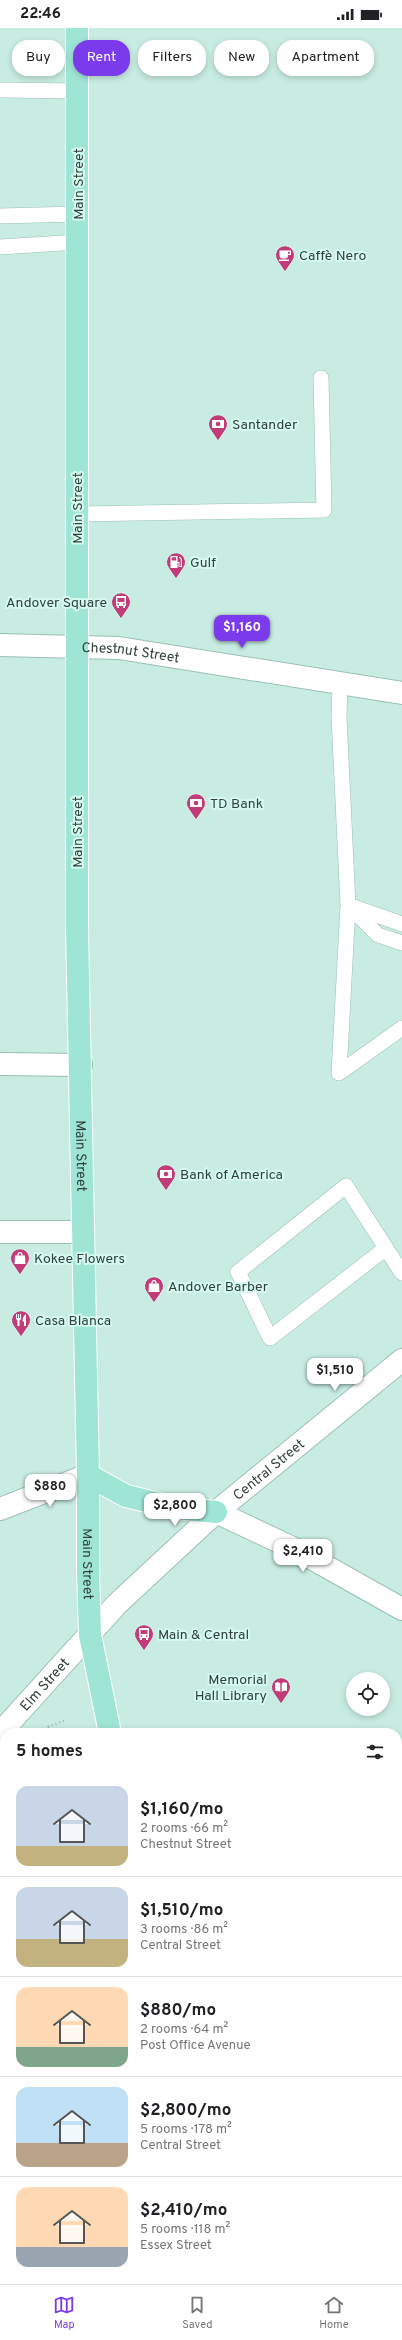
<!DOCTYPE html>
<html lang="en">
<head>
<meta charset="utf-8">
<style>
	:root { --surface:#fff; --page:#f6f6f6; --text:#202124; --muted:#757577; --line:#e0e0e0; --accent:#7c3aed }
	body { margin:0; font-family:Overpass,sans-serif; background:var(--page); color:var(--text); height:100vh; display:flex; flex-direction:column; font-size:15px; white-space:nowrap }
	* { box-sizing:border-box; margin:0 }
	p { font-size:13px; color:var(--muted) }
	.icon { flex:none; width:22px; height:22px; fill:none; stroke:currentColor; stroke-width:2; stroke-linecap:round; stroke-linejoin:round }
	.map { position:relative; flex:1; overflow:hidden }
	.details { position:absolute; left:0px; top:1700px; width:402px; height:556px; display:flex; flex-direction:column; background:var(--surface); border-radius:16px 16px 0 0; box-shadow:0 2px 6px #0003 }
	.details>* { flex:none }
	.hud { position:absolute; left:12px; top:12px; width:378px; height:36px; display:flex; gap:8px }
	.fabs { position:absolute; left:346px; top:1644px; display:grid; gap:8px }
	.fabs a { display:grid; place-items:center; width:44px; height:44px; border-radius:50%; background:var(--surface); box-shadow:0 2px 6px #0003; font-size:20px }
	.price { position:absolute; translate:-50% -34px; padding:0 9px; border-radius:8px; background:#fff; color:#222; font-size:13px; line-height:26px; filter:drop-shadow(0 1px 2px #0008) }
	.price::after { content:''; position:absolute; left:50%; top:24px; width:12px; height:9px; margin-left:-6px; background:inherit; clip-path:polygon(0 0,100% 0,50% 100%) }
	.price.current { background:var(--accent); color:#fff }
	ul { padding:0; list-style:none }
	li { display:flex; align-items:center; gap:12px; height:100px; padding:0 16px }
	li+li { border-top:1px solid var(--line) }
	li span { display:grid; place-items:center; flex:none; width:112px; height:80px; border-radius:12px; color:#555 }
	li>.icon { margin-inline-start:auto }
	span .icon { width:48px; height:48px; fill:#fffc; stroke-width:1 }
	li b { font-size:17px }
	h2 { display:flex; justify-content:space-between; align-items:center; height:48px; padding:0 16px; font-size:17px }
	.pill { padding:0 14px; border-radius:16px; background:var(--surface); box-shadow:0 2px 6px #0003; font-size:14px; line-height:36px }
	.pill.current { background:var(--accent); color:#fff }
	.status { display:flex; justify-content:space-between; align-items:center; height:28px; padding:0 20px; background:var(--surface); direction:ltr }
	.status svg { height:11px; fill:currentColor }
	.menu { display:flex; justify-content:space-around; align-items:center; height:56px; border-top:1px solid var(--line); background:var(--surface); font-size:11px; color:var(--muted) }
	.menu a { display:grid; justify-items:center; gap:2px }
	.menu .current { color:var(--accent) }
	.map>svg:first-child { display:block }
</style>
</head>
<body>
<div class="status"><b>22:46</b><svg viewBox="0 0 49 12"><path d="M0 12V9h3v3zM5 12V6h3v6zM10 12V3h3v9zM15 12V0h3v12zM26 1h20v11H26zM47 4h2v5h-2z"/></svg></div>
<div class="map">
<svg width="402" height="2256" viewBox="0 0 402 2256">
	<rect width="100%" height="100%" fill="#c8ece2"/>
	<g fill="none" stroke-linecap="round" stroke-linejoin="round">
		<g stroke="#9bbfb5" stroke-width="16">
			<path id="service" d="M0 62 78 63
				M0 188 78 186
				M0 219 78 214
				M77 486 324 482 321 350
				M340 655 339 689 348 877 339 1045 402 1000
				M348 877 378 907 402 915
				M351 878 402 896
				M386 1220 270 1310 238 1244 346 1158 402 1245
				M0 2033 5 2034
				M397 2202 402 2201
				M103 2251V2256
				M375 2251V2256"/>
		</g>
		<g stroke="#9bbfb5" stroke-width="24">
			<path id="minor" d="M0 1036 81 1037
				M0 1204H82
				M0 1481 88 1447
				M397 2155 402 2156"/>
		</g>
		<g stroke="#9bbfb5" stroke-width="24">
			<g id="tertiary">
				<path id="s1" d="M0 617 119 620 402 665"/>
			</g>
		</g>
		<g stroke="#9bbfb5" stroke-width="24">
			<g id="secondary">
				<path d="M216 1484 297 1522 402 1581"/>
				<path id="s2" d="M0 1705 117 1576 216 1484 402 1332"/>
			</g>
		</g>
		<g stroke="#fff" stroke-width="24">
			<g id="primary">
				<path id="s3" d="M77 0V899L88 1447V1542L90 1607 110 1705"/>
				<path d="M88 1447 126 1468 176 1480 216 1484"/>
				<path d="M0 1729 5 1728"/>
				<path d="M206 2251 207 2256"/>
			</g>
		</g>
		<path stroke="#99b6ae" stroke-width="2.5" stroke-dasharray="1 3" stroke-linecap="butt" d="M48 1698 50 1705
			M48 1699 66 1692"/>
		<use href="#service" stroke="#fff" stroke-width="15"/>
		<use href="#minor" stroke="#fff" stroke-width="22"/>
		<use href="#tertiary" stroke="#fff" stroke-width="22"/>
		<use href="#secondary" stroke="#fff" stroke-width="22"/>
		<use href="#primary" stroke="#9fe5d5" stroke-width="22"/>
	</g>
	<defs>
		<g id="cafe-pin" transform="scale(1)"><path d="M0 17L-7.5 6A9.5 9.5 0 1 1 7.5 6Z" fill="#c33c7a" stroke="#d5faef"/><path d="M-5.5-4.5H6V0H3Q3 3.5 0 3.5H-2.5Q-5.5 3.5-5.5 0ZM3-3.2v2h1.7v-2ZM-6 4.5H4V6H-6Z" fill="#fff"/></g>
		<g id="bank-pin" transform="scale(1)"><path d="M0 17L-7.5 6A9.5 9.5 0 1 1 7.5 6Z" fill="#c33c7a" stroke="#d5faef"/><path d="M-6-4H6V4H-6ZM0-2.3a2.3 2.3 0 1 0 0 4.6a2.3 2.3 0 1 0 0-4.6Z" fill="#fff"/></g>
		<g id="fuel-pin" transform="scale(1)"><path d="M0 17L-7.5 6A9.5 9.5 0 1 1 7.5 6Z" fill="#c33c7a" stroke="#d5faef"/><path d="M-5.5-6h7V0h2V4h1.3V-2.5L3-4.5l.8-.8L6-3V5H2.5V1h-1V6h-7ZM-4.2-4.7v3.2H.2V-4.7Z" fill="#fff"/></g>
		<g id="bus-pin" transform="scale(1)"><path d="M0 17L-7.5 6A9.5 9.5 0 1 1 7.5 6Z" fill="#c33c7a" stroke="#d5faef"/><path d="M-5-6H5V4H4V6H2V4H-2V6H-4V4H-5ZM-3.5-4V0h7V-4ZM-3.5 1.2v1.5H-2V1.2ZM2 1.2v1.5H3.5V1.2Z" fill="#fff"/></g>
		<g id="shop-pin" transform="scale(1)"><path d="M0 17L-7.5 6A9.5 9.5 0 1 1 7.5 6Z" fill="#c33c7a" stroke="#d5faef"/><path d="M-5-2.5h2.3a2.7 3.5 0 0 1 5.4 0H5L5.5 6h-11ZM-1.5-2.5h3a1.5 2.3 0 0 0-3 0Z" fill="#fff"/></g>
		<g id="restaurant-pin" transform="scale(1)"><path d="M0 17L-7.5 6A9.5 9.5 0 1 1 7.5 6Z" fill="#c33c7a" stroke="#d5faef"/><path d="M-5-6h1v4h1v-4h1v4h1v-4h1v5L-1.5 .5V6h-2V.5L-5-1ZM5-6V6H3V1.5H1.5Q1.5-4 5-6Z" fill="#fff"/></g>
		<g id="library-pin" transform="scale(1)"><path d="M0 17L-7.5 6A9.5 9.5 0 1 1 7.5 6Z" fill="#c33c7a" stroke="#d5faef"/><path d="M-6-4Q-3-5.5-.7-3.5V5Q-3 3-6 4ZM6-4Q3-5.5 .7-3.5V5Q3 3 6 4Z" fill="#fff"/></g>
	</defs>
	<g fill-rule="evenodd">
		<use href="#cafe-pin" x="285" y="227"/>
		<use href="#bank-pin" x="218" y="396"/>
		<use href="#fuel-pin" x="176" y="534"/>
		<use href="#bus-pin" x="121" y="574"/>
		<use href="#bank-pin" x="196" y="775"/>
		<use href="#bank-pin" x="166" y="1146"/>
		<use href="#shop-pin" x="20" y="1230"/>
		<use href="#shop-pin" x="154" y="1258"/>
		<use href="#restaurant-pin" x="21" y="1292"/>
		<use href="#bus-pin" x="144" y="1606"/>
		<use href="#library-pin" x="281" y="1659"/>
	</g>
	<g text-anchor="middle" stroke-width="4" stroke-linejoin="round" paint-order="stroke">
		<g font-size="14" fill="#31403c" stroke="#d5faef">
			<text transform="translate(78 156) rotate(-90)" y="5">Main Street</text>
			<text transform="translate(77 480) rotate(-90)" y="5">Main Street</text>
			<text dy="5" stroke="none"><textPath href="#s1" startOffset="131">Chestnut Street</textPath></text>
			<text transform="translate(77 804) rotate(-90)" y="5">Main Street</text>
			<text dy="5" stroke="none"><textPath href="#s3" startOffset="1128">Main Street</textPath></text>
			<text dy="5" stroke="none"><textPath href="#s2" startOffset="377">Central Street</textPath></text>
			<text dy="5" stroke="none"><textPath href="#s3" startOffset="1536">Main Street</textPath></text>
			<text dy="5" stroke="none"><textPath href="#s2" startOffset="66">Elm Street</textPath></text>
		</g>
		<g font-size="14" fill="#31403c" stroke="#d5faef" text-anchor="start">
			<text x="299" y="232">Caffè Nero</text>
			<text x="232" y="401">Santander</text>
			<text x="190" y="539">Gulf</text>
			<text x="107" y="579" text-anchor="end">Andover Square</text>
			<text x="210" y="780">TD Bank</text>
			<text x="180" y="1151">Bank of America</text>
			<text x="34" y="1235">Kokee Flowers</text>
			<text x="168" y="1263">Andover Barber</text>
			<text x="35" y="1297">Casa Blanca</text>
			<text x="158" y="1611">Main &amp; Central</text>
			<text x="267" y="1656" text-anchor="end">Memorial<tspan x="267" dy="16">Hall Library</tspan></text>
		</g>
	</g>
</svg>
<div class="fabs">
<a><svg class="icon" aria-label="locate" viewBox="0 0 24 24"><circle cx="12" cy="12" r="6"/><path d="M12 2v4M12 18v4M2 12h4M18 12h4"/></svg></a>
</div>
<b class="price current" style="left:242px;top:621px">$1,160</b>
<b class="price" style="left:335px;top:1364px">$1,510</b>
<b class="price" style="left:50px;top:1480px">$880</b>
<b class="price" style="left:175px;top:1499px">$2,800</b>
<b class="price" style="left:303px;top:1545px">$2,410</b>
<div class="hud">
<a class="pill">Buy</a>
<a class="pill current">Rent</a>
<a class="pill">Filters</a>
<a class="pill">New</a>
<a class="pill">Apartment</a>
</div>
<section class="details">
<h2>5 homes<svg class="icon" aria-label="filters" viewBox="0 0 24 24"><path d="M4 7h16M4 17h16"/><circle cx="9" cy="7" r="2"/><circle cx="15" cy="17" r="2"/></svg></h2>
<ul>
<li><span style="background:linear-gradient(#c9d6e8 75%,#c2b280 0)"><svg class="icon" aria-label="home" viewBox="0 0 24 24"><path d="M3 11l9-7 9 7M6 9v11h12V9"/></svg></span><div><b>$1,160/mo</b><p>2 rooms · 66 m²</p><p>Chestnut Street</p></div></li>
<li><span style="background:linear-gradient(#c9d6e8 65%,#c2b280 0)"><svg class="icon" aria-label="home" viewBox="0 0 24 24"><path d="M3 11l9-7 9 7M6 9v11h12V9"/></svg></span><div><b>$1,510/mo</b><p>3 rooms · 86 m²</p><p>Central Street</p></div></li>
<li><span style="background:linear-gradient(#ffd9b3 75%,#7fa58c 0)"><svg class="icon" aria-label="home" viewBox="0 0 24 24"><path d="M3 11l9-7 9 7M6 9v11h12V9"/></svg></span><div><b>$880/mo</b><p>2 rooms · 64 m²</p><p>Post Office Avenue</p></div></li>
<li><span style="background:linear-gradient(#bfe0f5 70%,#b9a48a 0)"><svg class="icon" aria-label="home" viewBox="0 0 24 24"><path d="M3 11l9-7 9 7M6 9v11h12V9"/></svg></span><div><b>$2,800/mo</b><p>5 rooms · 178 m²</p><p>Central Street</p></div></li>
<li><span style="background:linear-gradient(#ffd9b3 75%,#9aa5b1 0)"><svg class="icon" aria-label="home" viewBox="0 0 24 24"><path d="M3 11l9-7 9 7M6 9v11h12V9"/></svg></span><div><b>$2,410/mo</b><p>5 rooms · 118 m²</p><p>Essex Street</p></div></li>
</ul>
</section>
</div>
<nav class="menu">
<a class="current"><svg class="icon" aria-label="map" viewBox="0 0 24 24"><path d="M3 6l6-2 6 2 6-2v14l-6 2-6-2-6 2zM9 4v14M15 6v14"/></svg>Map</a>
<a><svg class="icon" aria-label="saved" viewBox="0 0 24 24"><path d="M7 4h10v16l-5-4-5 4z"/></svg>Saved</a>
<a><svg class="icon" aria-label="home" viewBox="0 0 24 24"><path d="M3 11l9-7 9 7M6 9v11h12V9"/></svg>Home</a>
</nav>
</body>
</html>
